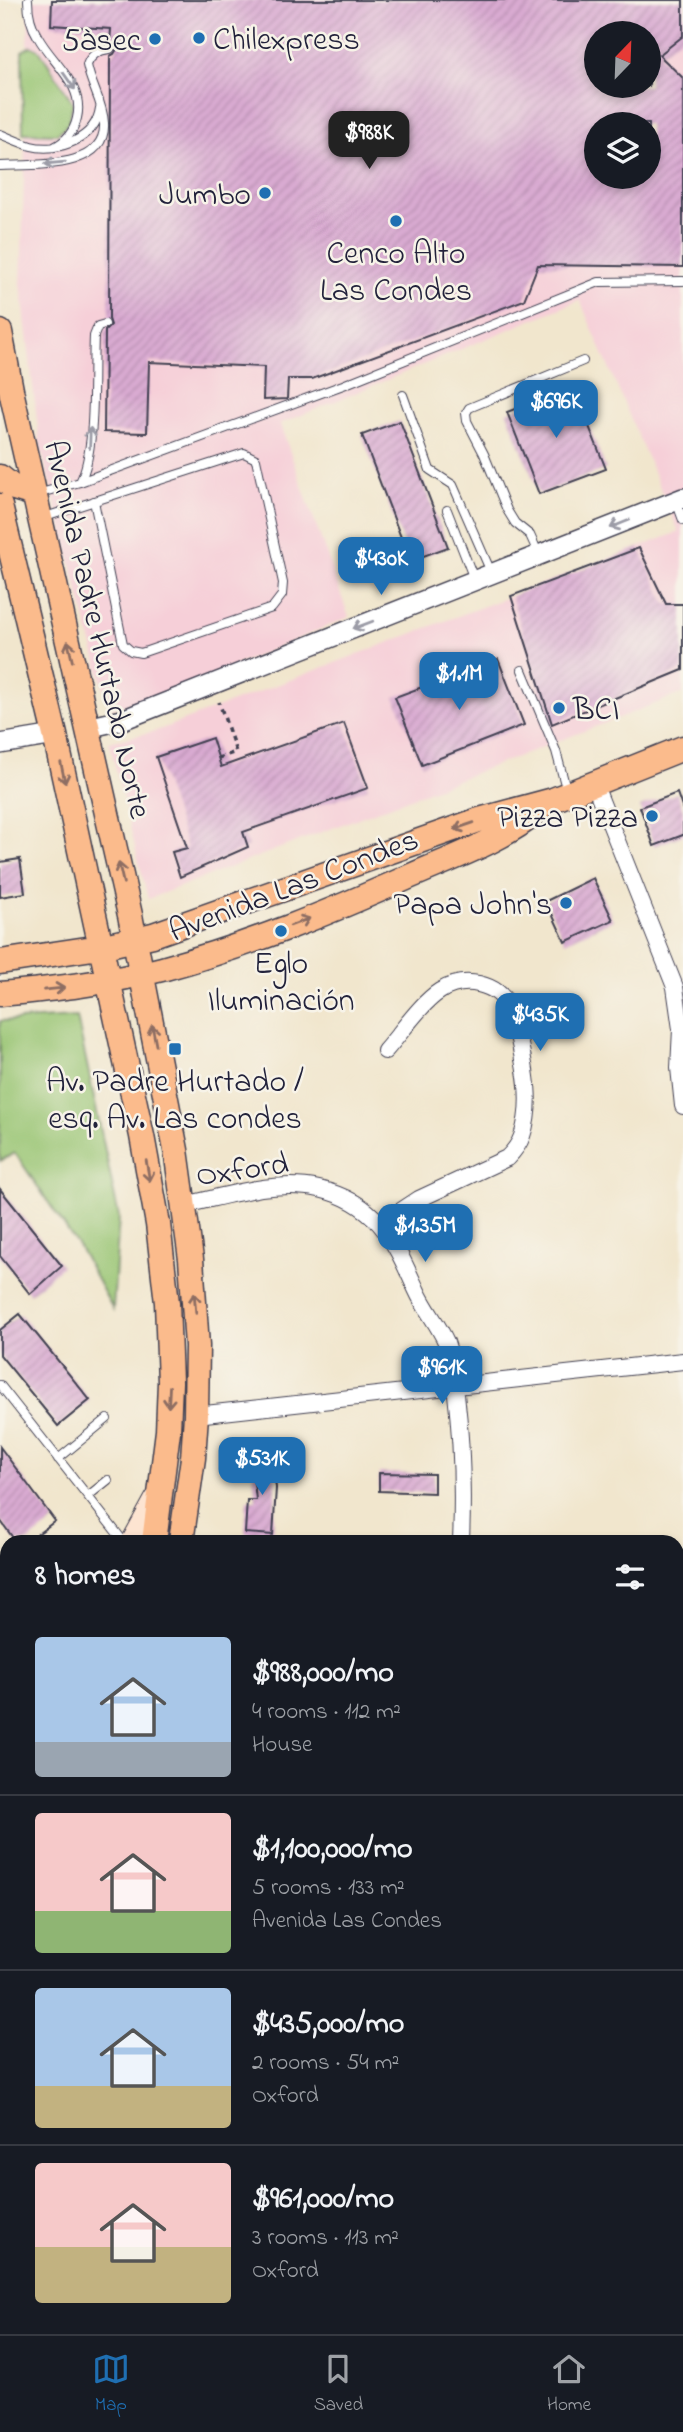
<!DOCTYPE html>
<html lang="en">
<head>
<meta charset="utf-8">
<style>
	:root { --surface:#171b24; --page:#242831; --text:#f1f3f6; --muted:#9ea1a6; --line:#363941; --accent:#1f6fb2 }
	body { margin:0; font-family:"Indie Flower",sans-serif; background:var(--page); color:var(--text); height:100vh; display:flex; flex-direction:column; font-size:26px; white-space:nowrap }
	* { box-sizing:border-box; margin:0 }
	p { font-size:23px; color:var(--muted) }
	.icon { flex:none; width:38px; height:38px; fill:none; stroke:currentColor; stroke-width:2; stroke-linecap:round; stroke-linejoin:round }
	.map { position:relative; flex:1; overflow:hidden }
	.sheet { position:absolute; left:0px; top:1535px; width:684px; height:800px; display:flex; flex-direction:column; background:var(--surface); border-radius:21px 21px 0 0; box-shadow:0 4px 10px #0003 }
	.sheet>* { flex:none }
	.needle { width:46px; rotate:23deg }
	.controls { position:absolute; left:584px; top:21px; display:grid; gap:14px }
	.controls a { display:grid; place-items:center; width:77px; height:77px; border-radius:50%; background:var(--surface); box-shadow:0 4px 10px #0003; font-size:35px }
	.price { position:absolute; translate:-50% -60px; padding:0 16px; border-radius:14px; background:var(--accent); color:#fff; font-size:23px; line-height:46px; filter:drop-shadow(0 2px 4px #0008) }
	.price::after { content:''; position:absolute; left:50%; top:42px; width:21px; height:16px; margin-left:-10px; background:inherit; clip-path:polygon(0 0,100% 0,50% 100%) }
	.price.active { background:#222; color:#fff }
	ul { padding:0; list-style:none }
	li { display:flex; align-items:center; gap:21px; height:175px; padding:0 35px }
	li+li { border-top:2px solid var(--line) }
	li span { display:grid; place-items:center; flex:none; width:196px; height:140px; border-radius:7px; color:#555 }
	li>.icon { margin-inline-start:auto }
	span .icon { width:84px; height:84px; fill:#fffc; stroke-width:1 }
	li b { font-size:30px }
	h2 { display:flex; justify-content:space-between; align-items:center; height:84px; padding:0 35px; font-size:30px }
	.dock { display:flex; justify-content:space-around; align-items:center; height:98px; border-top:2px solid var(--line); background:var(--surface); font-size:19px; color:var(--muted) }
	.dock a { display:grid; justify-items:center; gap:4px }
	.dock .active { color:var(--accent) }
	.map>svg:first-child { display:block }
</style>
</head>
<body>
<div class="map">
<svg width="683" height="2334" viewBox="0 0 683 2334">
	<defs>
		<pattern id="building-hatch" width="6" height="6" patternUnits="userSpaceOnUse" patternTransform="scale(1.75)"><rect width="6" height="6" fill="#d9aad1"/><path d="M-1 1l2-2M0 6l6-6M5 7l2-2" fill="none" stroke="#ba92b4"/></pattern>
	</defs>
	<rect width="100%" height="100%" fill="#f7f3e8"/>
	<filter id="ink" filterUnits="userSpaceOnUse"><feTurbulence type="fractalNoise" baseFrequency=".0143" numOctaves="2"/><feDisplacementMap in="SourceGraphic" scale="14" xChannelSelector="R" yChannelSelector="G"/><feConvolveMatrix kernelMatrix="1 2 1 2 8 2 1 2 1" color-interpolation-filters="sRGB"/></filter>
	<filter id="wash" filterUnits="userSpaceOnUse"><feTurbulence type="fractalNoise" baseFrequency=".00686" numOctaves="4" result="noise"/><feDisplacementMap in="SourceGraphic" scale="28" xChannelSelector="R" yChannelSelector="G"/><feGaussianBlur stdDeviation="1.57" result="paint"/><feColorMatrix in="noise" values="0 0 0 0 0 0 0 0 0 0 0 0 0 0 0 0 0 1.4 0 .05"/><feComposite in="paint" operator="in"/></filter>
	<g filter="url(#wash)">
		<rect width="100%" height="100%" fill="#f1e6cd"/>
		<path fill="#f6cfd8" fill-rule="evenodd" d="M29 0H683V693L148 899 109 742 156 731 679 532 580 300 280 424 349 617 152 701 109 708 40 446 21 284ZM597 33H649V86H597ZM597 124H649V177H597Z
			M0 1559 7 1568V1603L0 1608Z"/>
		<path fill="#99c573" stroke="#5e7457" stroke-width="2" d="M31 46 40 51 73 103 68 124 57 134 23 133 22 51Z
			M77 1017 119 1217 113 1309 80 1249 15 1153 0 1161V1021Z"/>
		<g id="blocks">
			<path fill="url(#building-hatch)" fill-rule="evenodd" d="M52 0H683V36L659 55 683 78V267L538 265 524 300 312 379H288L287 399 263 400 264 367 149 362 147 433 104 432 105 331 111 325 109 319 110 56 114 54 117 49 115 45 110 43 111 29 51 25ZM597 33H649V86H597ZM597 124H649V177H597Z
				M573 386 606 469 539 494 507 412Z
				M400 421 448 547 410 561 362 435Z
				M639 548 666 604H683V670L552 724 511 596Z
				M498 659 524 725 422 765 395 697Z
				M344 723 368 788 243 832 248 847 180 877 172 852 187 848 156 757 212 738 221 767Z
				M677 793 683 810V835L654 846 640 807Z
				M20 859 25 893 0 897V862Z
				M593 878 613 920 565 942 546 901Z
				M0 1189 62 1266 30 1294 0 1256Z
				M20 1314 90 1400 58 1426 0 1355V1330Z
				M0 1447 55 1521 27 1542H16L0 1520Z
				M272 1453 276 1488 273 1535 245 1533 247 1500H256L251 1455Z
				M379 1473 434 1474V1493L379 1491Z"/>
		</g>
	</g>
	<g filter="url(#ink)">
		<use href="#blocks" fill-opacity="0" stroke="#413f51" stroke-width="2"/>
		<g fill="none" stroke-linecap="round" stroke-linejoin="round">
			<g stroke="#413f51" stroke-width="10">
				<path id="service" d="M28 0C28 13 31 26 38 37 52 63 85 85 77 118 74 132 66 141 54 147
					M0 134C10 138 20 143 31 146 58 153 96 139 100 108
					M0 166C31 164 107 171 104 123 103 102 91 86 87 65 91 54 99 50 110 49
					M403 395 430 470 453 485 491 572
					M80 482 343 385 599 282 683 281
					M37 494 80 482C97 449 92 375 94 336L98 326 105 324
					M676 501 683 520
					M447 510 474 579
					M42 518 244 453 256 459 283 583 282 595 272 608 141 653 131 651 123 644 94 501
					M539 555 530 535 515 523 507 510 484 454 467 421 466 413 469 408 583 361
					M522 670 556 751 567 792
					M0 1385 124 1542
					M58 1459 107 1419
					M88 1496 108 1480"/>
			</g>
			<g stroke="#413f51" stroke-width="18">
				<path id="minor" d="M594 783 675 987 681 1029 679 1068 683 1106
					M184 1205C227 1196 275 1179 319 1189 379 1203 394 1241 417 1291 425 1309 438 1324 446 1342 452 1358 453 1376 456 1394 462 1443 463 1492 461 1542
					M381 1224 419 1199 507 1158C514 1151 519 1145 522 1136 533 1105 526 1071 519 1040 516 1029 515 1018 510 1008 497 982 464 976 440 991 421 1003 401 1033 385 1051
					M196 1415 683 1361
					M677 1900 683 1886
					M677 2015 683 2018
					M162 2334 165 2328
					M482 2334 485 2328"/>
			</g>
			<g stroke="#413f51" stroke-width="22">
				<path id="tertiary" d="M87 728 122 720 683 498
					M0 744 55 735"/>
			</g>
			<g stroke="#413f51" stroke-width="25">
				<path id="secondary" d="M133 1542 156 1500
					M0 1656 7 1651
					M0 1699 7 1700"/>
			</g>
			<g stroke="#413f51" stroke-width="27">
				<path id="primary" d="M0 332 12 395 130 915 176 1150 191 1259 197 1346 196 1415 193 1458 181 1542
					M0 477 14 488 34 494
					M0 506 55 735 142 1136 158 1224 167 1303 170 1382 168 1431 154 1542
					M0 962 100 947 153 935 479 820 553 800 683 748
					M0 994C54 989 109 983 162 969 248 946 330 912 411 876 454 857 501 841 538 811
					M0 1942 7 1926
					M0 2002 7 1987"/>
			</g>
			<path stroke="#413f51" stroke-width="3.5" stroke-dasharray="5 5" stroke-linecap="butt" d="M218 758 236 752 219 702"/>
			<use href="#service" stroke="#fff" stroke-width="8"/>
			<use href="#minor" stroke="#fff" stroke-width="16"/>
			<use href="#tertiary" stroke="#fff" stroke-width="19"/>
			<use href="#secondary" stroke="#fde4d1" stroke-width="23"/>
			<use href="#primary" stroke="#fbbb8c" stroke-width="24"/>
		</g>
		<defs><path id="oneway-shaft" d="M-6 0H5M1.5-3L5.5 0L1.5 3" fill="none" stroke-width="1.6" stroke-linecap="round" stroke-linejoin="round" transform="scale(1.75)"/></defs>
		<g stroke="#9c9ca7">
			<use href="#oneway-shaft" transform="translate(69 81) rotate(55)"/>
			<use href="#oneway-shaft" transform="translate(55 163) rotate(175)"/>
			<use href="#oneway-shaft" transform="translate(90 438) rotate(-88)"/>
			<use href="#oneway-shaft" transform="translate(620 524) rotate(158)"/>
			<use href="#oneway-shaft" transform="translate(363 625) rotate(159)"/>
		</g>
		<g stroke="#8e6e64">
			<use href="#oneway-shaft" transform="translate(70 651) rotate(-103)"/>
			<use href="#oneway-shaft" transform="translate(63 773) rotate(78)"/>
			<use href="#oneway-shaft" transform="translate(464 826) rotate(161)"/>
			<use href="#oneway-shaft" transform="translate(121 873) rotate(-103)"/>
			<use href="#oneway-shaft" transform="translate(300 922) rotate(-21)"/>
			<use href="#oneway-shaft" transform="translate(54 989) rotate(-6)"/>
			<use href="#oneway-shaft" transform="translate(154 1035) rotate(-101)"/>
			<use href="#oneway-shaft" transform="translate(148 1171) rotate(80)"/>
			<use href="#oneway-shaft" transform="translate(195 1303) rotate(-95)"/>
			<use href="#oneway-shaft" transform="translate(169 1397) rotate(93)"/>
		</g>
	</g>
	<g fill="#1f6fb2" stroke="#f7f3e8" stroke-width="2.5">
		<circle cx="199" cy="38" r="7"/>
		<circle cx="155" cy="39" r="7"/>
		<circle cx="265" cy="193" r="7"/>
		<circle cx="396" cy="221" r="7"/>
		<circle cx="559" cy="708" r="7"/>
		<circle cx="652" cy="816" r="7"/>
		<circle cx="566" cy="903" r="7"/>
		<circle cx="281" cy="931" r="7"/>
		<rect x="168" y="1042" width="14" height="14" rx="3.5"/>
	</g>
	<g text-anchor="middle" stroke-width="5" stroke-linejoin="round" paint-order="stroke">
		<g font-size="32" fill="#22223b" stroke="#f7f3e8" text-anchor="end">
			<text x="213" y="49" text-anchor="start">Chilexpress</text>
			<text x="141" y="50">5àsec</text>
			<text x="251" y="204">Jumbo</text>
			<text x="396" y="263" text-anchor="middle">Cenco Alto<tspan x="396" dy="37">Las Condes</tspan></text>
			<text x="573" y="719" text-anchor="start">BCI</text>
			<text x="638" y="827">Pizza Pizza</text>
			<text x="552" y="914">Papa John's</text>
			<text x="281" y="973" text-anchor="middle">Eglo<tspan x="281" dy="37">Iluminación</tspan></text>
			<text x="175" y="1091" text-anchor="middle">Av. Padre Hurtado /<tspan x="175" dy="37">esq. Av. Las condes</tspan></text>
		</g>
		<g font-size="32" fill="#22223b" stroke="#f7f3e8">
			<text transform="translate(99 629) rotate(77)" y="11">Avenida Padre Hurtado Norte</text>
			<text transform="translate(293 884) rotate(-21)" y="11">Avenida Las Condes</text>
			<text transform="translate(242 1168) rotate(-8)" y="11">Oxford</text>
		</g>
	</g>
</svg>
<div class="controls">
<a><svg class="needle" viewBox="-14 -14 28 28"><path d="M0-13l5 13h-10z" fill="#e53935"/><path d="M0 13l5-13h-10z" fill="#9ea1a6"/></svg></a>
<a><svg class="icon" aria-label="layers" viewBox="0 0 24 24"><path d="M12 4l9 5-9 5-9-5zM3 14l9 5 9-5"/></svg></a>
</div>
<b class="price active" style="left:369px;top:171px">$988K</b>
<b class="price" style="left:556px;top:440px">$696K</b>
<b class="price" style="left:381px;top:597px">$430K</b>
<b class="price" style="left:459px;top:712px">$1.1M</b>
<b class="price" style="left:540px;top:1053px">$435K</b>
<b class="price" style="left:425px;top:1264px">$1.35M</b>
<b class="price" style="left:442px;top:1406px">$961K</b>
<b class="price" style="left:262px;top:1497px">$531K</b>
<section class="sheet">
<h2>8 homes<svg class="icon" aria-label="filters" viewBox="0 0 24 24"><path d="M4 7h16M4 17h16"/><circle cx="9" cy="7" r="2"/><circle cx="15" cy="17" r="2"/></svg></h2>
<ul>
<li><span style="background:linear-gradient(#a9c7e8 75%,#9aa5b1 0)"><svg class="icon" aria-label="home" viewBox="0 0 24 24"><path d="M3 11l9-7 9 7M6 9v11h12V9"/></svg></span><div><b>$988,000/mo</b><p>4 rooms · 112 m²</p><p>House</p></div></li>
<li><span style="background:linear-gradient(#f6c9c9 70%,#8fb573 0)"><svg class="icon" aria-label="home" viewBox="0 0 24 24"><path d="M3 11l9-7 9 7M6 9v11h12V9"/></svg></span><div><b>$1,100,000/mo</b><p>5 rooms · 133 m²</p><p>Avenida Las Condes</p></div></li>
<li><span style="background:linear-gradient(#a9c7e8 70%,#c2b280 0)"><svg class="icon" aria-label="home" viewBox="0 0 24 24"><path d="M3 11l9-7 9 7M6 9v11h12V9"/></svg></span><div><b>$435,000/mo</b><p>2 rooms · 54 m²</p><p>Oxford</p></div></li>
<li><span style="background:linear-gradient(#f6c9c9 60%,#c2b280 0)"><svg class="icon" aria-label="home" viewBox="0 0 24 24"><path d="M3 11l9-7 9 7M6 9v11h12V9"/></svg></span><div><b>$961,000/mo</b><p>3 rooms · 113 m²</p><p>Oxford</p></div></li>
</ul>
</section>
</div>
<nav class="dock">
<a class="active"><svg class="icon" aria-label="map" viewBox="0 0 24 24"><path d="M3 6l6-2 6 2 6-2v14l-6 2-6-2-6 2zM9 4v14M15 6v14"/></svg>Map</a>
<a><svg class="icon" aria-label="saved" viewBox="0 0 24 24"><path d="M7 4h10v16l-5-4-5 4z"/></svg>Saved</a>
<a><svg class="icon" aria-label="home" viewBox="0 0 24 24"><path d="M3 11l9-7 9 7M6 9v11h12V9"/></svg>Home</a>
</nav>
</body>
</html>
